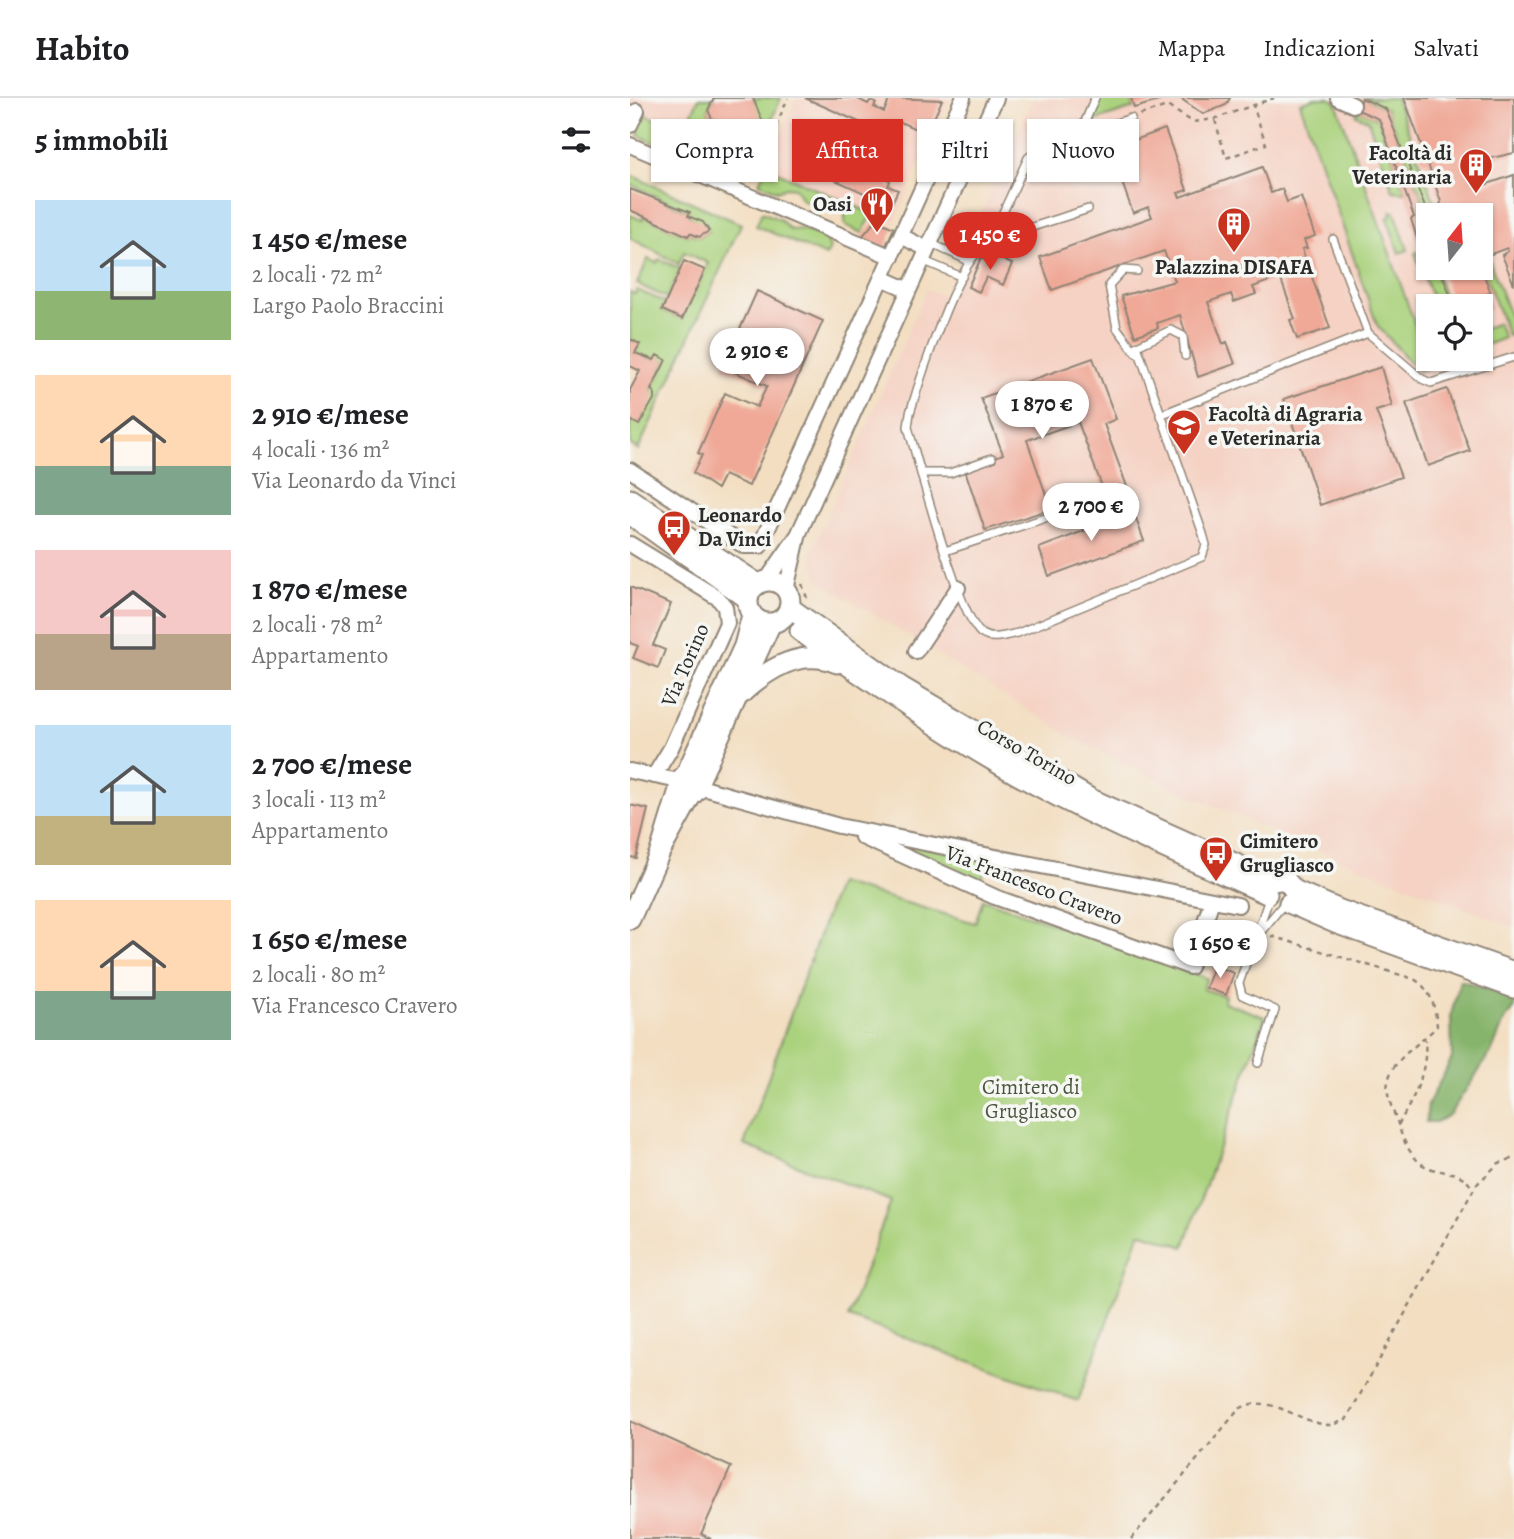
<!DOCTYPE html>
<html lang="it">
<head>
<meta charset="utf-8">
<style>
	:root { --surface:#fff; --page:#f6f6f6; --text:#202124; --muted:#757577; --line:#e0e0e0; --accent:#d93025 }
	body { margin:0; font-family:Alegreya,serif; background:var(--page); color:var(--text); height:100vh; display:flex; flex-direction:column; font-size:26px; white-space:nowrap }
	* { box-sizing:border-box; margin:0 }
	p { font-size:23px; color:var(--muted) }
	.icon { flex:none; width:38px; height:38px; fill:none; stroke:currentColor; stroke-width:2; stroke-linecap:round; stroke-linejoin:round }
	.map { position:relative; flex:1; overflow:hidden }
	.details { display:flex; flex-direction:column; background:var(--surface); width:630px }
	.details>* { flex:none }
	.top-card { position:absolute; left:21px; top:21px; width:665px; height:63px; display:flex; gap:14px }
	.needle { width:46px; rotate:17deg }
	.fabs { position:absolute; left:786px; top:105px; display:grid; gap:14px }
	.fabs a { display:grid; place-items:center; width:77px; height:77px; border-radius:0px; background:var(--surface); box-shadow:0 2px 5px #0004; font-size:35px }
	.price { position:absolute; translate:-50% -60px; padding:0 16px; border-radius:24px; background:#fff; color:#222; font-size:23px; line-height:46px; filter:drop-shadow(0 2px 4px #0008) }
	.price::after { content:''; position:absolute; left:50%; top:42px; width:21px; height:16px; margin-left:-10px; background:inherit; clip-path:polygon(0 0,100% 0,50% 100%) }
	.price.active { background:var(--accent); color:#fff }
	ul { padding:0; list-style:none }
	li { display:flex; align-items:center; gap:21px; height:175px; padding:0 35px }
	li span { display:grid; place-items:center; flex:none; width:196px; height:140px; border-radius:0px; color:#555 }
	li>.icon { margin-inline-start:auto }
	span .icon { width:84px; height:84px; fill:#fffc; stroke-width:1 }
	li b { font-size:30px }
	h2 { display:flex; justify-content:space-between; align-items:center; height:84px; padding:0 35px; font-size:30px }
	.tag { padding:0 24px; border-radius:0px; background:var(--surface); box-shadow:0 2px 5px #0004; font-size:24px; line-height:63px }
	.tag.active { background:var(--accent); color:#fff }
	header { display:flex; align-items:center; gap:42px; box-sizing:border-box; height:98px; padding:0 35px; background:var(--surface); border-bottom:2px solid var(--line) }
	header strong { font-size:33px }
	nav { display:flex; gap:38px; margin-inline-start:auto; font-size:24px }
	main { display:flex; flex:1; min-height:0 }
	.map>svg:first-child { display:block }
</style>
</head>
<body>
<header>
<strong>Habito</strong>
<nav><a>Mappa</a><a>Indicazioni</a><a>Salvati</a></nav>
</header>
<main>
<section class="details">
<h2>5 immobili<svg class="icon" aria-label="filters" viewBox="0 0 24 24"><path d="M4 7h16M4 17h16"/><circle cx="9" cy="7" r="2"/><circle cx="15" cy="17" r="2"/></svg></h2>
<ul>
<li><span style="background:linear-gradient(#bfe0f5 65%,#8fb573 0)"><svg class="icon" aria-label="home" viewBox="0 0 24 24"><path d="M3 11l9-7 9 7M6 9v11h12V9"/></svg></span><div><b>1 450 €/mese</b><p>2 locali · 72 m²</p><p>Largo Paolo Braccini</p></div></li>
<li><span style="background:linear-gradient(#ffd9b3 65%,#7fa58c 0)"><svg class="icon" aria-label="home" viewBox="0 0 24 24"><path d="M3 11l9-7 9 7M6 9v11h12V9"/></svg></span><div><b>2 910 €/mese</b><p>4 locali · 136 m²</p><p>Via Leonardo da Vinci</p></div></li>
<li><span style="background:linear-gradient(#f6c9c9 60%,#b9a48a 0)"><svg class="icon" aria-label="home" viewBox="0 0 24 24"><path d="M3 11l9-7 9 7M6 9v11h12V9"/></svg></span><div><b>1 870 €/mese</b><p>2 locali · 78 m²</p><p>Appartamento</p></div></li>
<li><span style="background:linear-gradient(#bfe0f5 65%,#c2b280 0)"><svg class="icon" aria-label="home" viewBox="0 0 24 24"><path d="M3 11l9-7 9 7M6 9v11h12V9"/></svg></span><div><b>2 700 €/mese</b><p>3 locali · 113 m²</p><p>Appartamento</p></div></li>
<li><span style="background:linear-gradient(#ffd9b3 65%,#7fa58c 0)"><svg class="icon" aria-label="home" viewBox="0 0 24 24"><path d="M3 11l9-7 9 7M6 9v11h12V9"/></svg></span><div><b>1 650 €/mese</b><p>2 locali · 80 m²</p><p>Via Francesco Cravero</p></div></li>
</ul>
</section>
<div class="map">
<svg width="884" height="1441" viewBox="0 0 884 1441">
	<rect width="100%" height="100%" fill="#f6f6f2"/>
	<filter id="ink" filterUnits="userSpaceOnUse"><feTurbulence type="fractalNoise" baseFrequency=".0143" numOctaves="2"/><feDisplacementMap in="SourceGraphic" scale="14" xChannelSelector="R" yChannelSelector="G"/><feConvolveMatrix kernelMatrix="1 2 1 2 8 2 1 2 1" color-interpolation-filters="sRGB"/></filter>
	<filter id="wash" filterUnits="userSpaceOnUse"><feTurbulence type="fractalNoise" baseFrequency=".00686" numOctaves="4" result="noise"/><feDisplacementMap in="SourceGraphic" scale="28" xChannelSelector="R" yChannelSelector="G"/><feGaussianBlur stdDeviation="1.57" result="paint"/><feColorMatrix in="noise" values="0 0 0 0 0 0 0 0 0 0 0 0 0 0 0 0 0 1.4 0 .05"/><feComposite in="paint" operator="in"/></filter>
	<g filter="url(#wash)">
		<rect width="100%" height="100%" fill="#f3dec1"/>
		<path fill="#f5d2c3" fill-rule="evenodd" d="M0 0H151L124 64 0 10Z
			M167 0H320L264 125 136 69Z
			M403 0H884V829L726 768 561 698 446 642 188 482 181 455 297 191 313 198ZM798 117H850V170H798ZM798 208H850V261H798Z"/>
		<path fill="#aad27d" stroke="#6a7e54" stroke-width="2" d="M69 0H84L78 12 91 41 88 48 112 59 108 69 87 60 83 66 66 59 63 50 56 45 40 53 8 37 9 32 5 30 12 15 54 33Z
			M123 0H151L137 33 129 29Z
			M467 0H501L504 10 464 23 458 21Z
			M685 0H699L706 4 800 269 788 273 747 227 670 5Z
			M732 0H766L805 105 799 117 756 11Z
			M728 12 749 21 775 94 763 93 738 22 726 17Z
			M136 69 243 116 232 135 215 127V117L209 109 200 108 195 111 172 102 165 90 156 89 147 93 129 85Z
			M0 77 111 126 8 352 0 346V322L10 326 24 294 21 292 36 263 27 258 24 262 5 255 9 246 0 241V194L5 196 7 192 35 204 32 212 52 221 78 165 54 154 49 166 0 140V117L12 122 14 118 58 138 60 135 69 139 79 133 73 126 58 118 59 114 0 86Z
			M760 113 765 114 778 152 769 155 757 120 761 118Z
			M132 114 151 122 160 132 173 131 194 139 200 150 196 158 126 128Z
			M798 152V170H804L818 208H805L785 155Z
			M18 161 27 165 29 161 51 171 37 200 7 186Z
			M859 162 884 229V236L878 238 851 165Z
			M868 225 874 240 851 249V232Z
			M260 743 358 761 350 786 261 748Z
			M208 785 345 825 353 801 577 880 573 891 595 898 594 904 635 919 554 1149 510 1134 448 1303 218 1219 261 1103 114 1047Z"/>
		<path fill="#87b46c" stroke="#59704c" stroke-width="2" d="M830 882 884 900V911L874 923 862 953 819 1017 806 1024H796L798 1006 822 960 821 917Z"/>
		<g id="blocks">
			<path fill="#f0a997" d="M84 0H123L132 22 129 29 137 33 124 64 88 48 91 41 78 12Z
				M175 0H226L238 6 240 3 246 5 244 9 254 14 260 0 312 2 297 36 268 23 256 50 259 51 256 57 266 61 257 81 260 83 258 88 268 92 261 107 203 81 214 62 221 65 238 28Z
				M501 0H536V1L504 10Z
				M550 0H600L596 7 573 16Z
				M732 0 756 11 798 117V144L789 147 781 121 784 119 749 21 728 12Z
				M774 0H884V55L840 65 849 89 884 77V187L872 157 878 153 877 150 850 160V117H806L811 104 797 63 793 64 790 56 794 54Z
				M535 31 557 92 548 95 550 99 632 69 641 95 652 91 657 104 671 99 685 138 674 142 677 150 672 151 700 230 667 241 660 222 665 221 650 179 623 189 626 196 604 204 601 196 578 204 593 246 597 244 605 266 568 279 550 217 527 225 528 230 505 238 491 198 545 183 534 153 422 192 410 159 522 119 518 109 503 115 480 51Z
				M0 91 60 114 58 118 73 124 79 133 69 139 60 135 58 138 0 112Z
				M246 122 264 130 255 150 230 141Z
				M357 155 382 166 373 187 356 179 349 194 338 189 351 160 354 161Z
				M54 163 75 172 52 221 32 212Z
				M810 170H851L861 195 856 196 860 210 850 213V208H824Z
				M127 193 193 223 119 388 94 377 87 391 63 375 72 357 68 355 95 295 127 309 137 288 93 269Z
				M0 241 10 246 5 255 24 262 27 257 36 262 21 292 24 294V301L9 327 0 322V292L10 273 0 268Z
				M463 260 486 321 474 326 499 394 477 402 448 324 397 342 421 411 355 432 335 372 373 356 351 300Z
				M751 269 762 308 746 313 771 379 690 407 654 301Z
				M817 291 840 353 798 368 776 305Z
				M466 414 471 428 504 415 514 443 419 478 409 450 454 433 449 420Z
				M0 489 41 506 23 547 35 552 28 570 3 560 8 548 0 545Z
				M0 707 18 711 6 760 0 759Z
				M584 868 604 875 596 897 576 890Z
				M0 1323 101 1369 71 1436 81 1441H0Z"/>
		</g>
	</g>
	<g filter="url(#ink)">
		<use href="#blocks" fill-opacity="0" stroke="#8f8476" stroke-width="2"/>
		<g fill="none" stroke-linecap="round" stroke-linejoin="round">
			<g stroke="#8f8476" stroke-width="10">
				<path id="lane" d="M449 38 465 0
					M458 111C433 120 370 137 352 150 326 169 290 281 280 315L278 329C288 364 329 521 352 536 362 543 377 537 388 535L572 459 576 447 573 436 507 248 541 232 553 238 555 258
					M300 145 339 163
					M358 147 398 60 406 53 501 20
					M292 162 332 179
					M738 235 792 281 801 285 884 259
					M506 255 487 230 479 187 493 172 507 173
					M530 317 738 235 703 141
					M292 375H320L362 360
					M315 453 452 408
					M629 836 652 808
					M628 965 645 912 612 897 609 885 639 801"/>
			</g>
			<g stroke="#8f8476" stroke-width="18">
				<path id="street" d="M708 0 723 7
					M0 27 7 13
					M0 47 262 159
					M271 138 297 151
					M252 180 279 192
					M0 372 114 448H130L333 0
					M0 446 88 500 95 509 97 525 41 650 24 678
					M136 483 168 437
					M156 492 169 435 366 0
					M286 553 328 490
					M0 673 49 683
					M70 689 209 728 608 807
					M232 739 365 799 560 869 582 802"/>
			</g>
			<g stroke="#8f8476" stroke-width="23">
				<path id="secondary" d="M0 401 128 486
					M1 417 118 501
					M118 504a21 21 0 1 1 42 0a21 21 0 1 1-42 0Z
					M159 509 273 590 461 701 644 783 655 781 664 792 710 812 884 874
					M170 533C236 581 303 628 374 669 458 718 548 756 637 796
					M110 597C136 572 170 549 207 565
					M69 683 141 525
					M30 754 49 692V683L56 676 114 548 122 517
					M659 805 705 825 884 890
					M0 821 30 754 61 698 70 689 69 683 61 676"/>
			</g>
			<path stroke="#8f8476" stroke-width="2.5" stroke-dasharray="5 5" stroke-linecap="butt" d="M510 17 537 8 563 24 584 21 644 0
				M585 22 596 60 636 46 623 7
				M122 83 158 0
				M172 486 178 503
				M641 838 784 881C801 891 805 908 807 928 792 945 762 960 758 984 755 997 764 1014 768 1026 772 1040 780 1058 793 1067 812 1078 832 1069 843 1092
				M768 1027C784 1000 798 973 795 942
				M501 1441 609 1311C639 1293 669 1326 700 1327 704 1327 711 1323 716 1322L846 1087 869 1065 884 1060"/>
			<use href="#lane" stroke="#fff" stroke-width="7"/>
			<use href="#street" stroke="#fff" stroke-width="14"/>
			<use href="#secondary" stroke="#fff" stroke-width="19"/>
		</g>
	</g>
	<defs>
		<g id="building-pin" transform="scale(1.75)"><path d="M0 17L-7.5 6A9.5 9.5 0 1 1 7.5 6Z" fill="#c8321e" stroke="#f6f6f2"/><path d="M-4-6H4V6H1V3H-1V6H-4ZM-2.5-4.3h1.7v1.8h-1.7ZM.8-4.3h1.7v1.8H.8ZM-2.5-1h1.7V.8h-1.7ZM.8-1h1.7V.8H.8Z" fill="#fff"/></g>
		<g id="restaurant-pin" transform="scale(1.75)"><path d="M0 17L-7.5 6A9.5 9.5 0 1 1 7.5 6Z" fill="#c8321e" stroke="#f6f6f2"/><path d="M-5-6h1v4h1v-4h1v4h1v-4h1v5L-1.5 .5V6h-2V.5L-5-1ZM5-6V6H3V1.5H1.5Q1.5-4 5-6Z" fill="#fff"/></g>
		<g id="university-pin" transform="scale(1.75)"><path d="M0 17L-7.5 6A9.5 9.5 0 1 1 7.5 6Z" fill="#c8321e" stroke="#f6f6f2"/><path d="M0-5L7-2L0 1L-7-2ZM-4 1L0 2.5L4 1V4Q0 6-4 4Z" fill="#fff"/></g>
		<g id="bus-pin" transform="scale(1.75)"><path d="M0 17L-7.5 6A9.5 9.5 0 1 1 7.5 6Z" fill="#c8321e" stroke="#f6f6f2"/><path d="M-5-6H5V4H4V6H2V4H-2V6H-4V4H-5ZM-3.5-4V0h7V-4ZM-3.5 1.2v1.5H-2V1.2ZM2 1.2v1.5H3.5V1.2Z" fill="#fff"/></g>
	</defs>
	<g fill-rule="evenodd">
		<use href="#building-pin" x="846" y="67"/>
		<use href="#restaurant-pin" x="247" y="106"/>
		<use href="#building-pin" x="604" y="126"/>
		<use href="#university-pin" x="554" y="328"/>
		<use href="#bus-pin" x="44" y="429"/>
		<use href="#bus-pin" x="586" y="755"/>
	</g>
	<g text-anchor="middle" stroke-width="7" stroke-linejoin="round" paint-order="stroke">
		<g font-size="21" font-weight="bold" fill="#2b2b2b" stroke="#f6f6f2" text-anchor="start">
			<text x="822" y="62" text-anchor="end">Facoltà di<tspan x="822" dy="24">Veterinaria</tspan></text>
			<text x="222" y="113" text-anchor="end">Oasi</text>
			<text x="604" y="176" text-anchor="middle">Palazzina DISAFA</text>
			<text x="578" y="323">Facoltà di Agraria<tspan x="578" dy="24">e Veterinaria</tspan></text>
			<text x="68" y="424">Leonardo<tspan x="68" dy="24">Da Vinci</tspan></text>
			<text x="610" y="750">Cimitero<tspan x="610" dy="24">Grugliasco</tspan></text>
		</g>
		<g font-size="21" fill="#2b2b2b" stroke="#f6f6f2">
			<text transform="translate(55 567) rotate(-66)" y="7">Via Torino</text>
			<text transform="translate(397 654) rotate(30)" y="7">Corso Torino</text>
			<text transform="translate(404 787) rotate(21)" y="7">Via Francesco Cravero</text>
		</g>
		<g font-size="21" fill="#4b5540" stroke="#f6f6f2">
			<text x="401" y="996">Cimitero di<tspan x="401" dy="24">Grugliasco</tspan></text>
		</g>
	</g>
</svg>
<div class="fabs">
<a><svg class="needle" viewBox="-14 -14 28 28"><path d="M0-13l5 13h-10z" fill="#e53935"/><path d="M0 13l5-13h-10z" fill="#757577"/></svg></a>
<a><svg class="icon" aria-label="locate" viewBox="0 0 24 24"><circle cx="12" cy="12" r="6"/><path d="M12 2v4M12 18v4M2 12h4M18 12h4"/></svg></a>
</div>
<b class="price active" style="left:360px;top:174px">1 450 €</b>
<b class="price" style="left:127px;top:290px">2 910 €</b>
<b class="price" style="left:412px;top:343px">1 870 €</b>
<b class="price" style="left:461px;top:445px">2 700 €</b>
<b class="price" style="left:590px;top:882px">1 650 €</b>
<div class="top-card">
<a class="tag">Compra</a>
<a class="tag active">Affitta</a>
<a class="tag">Filtri</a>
<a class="tag">Nuovo</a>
</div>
</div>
</main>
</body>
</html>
